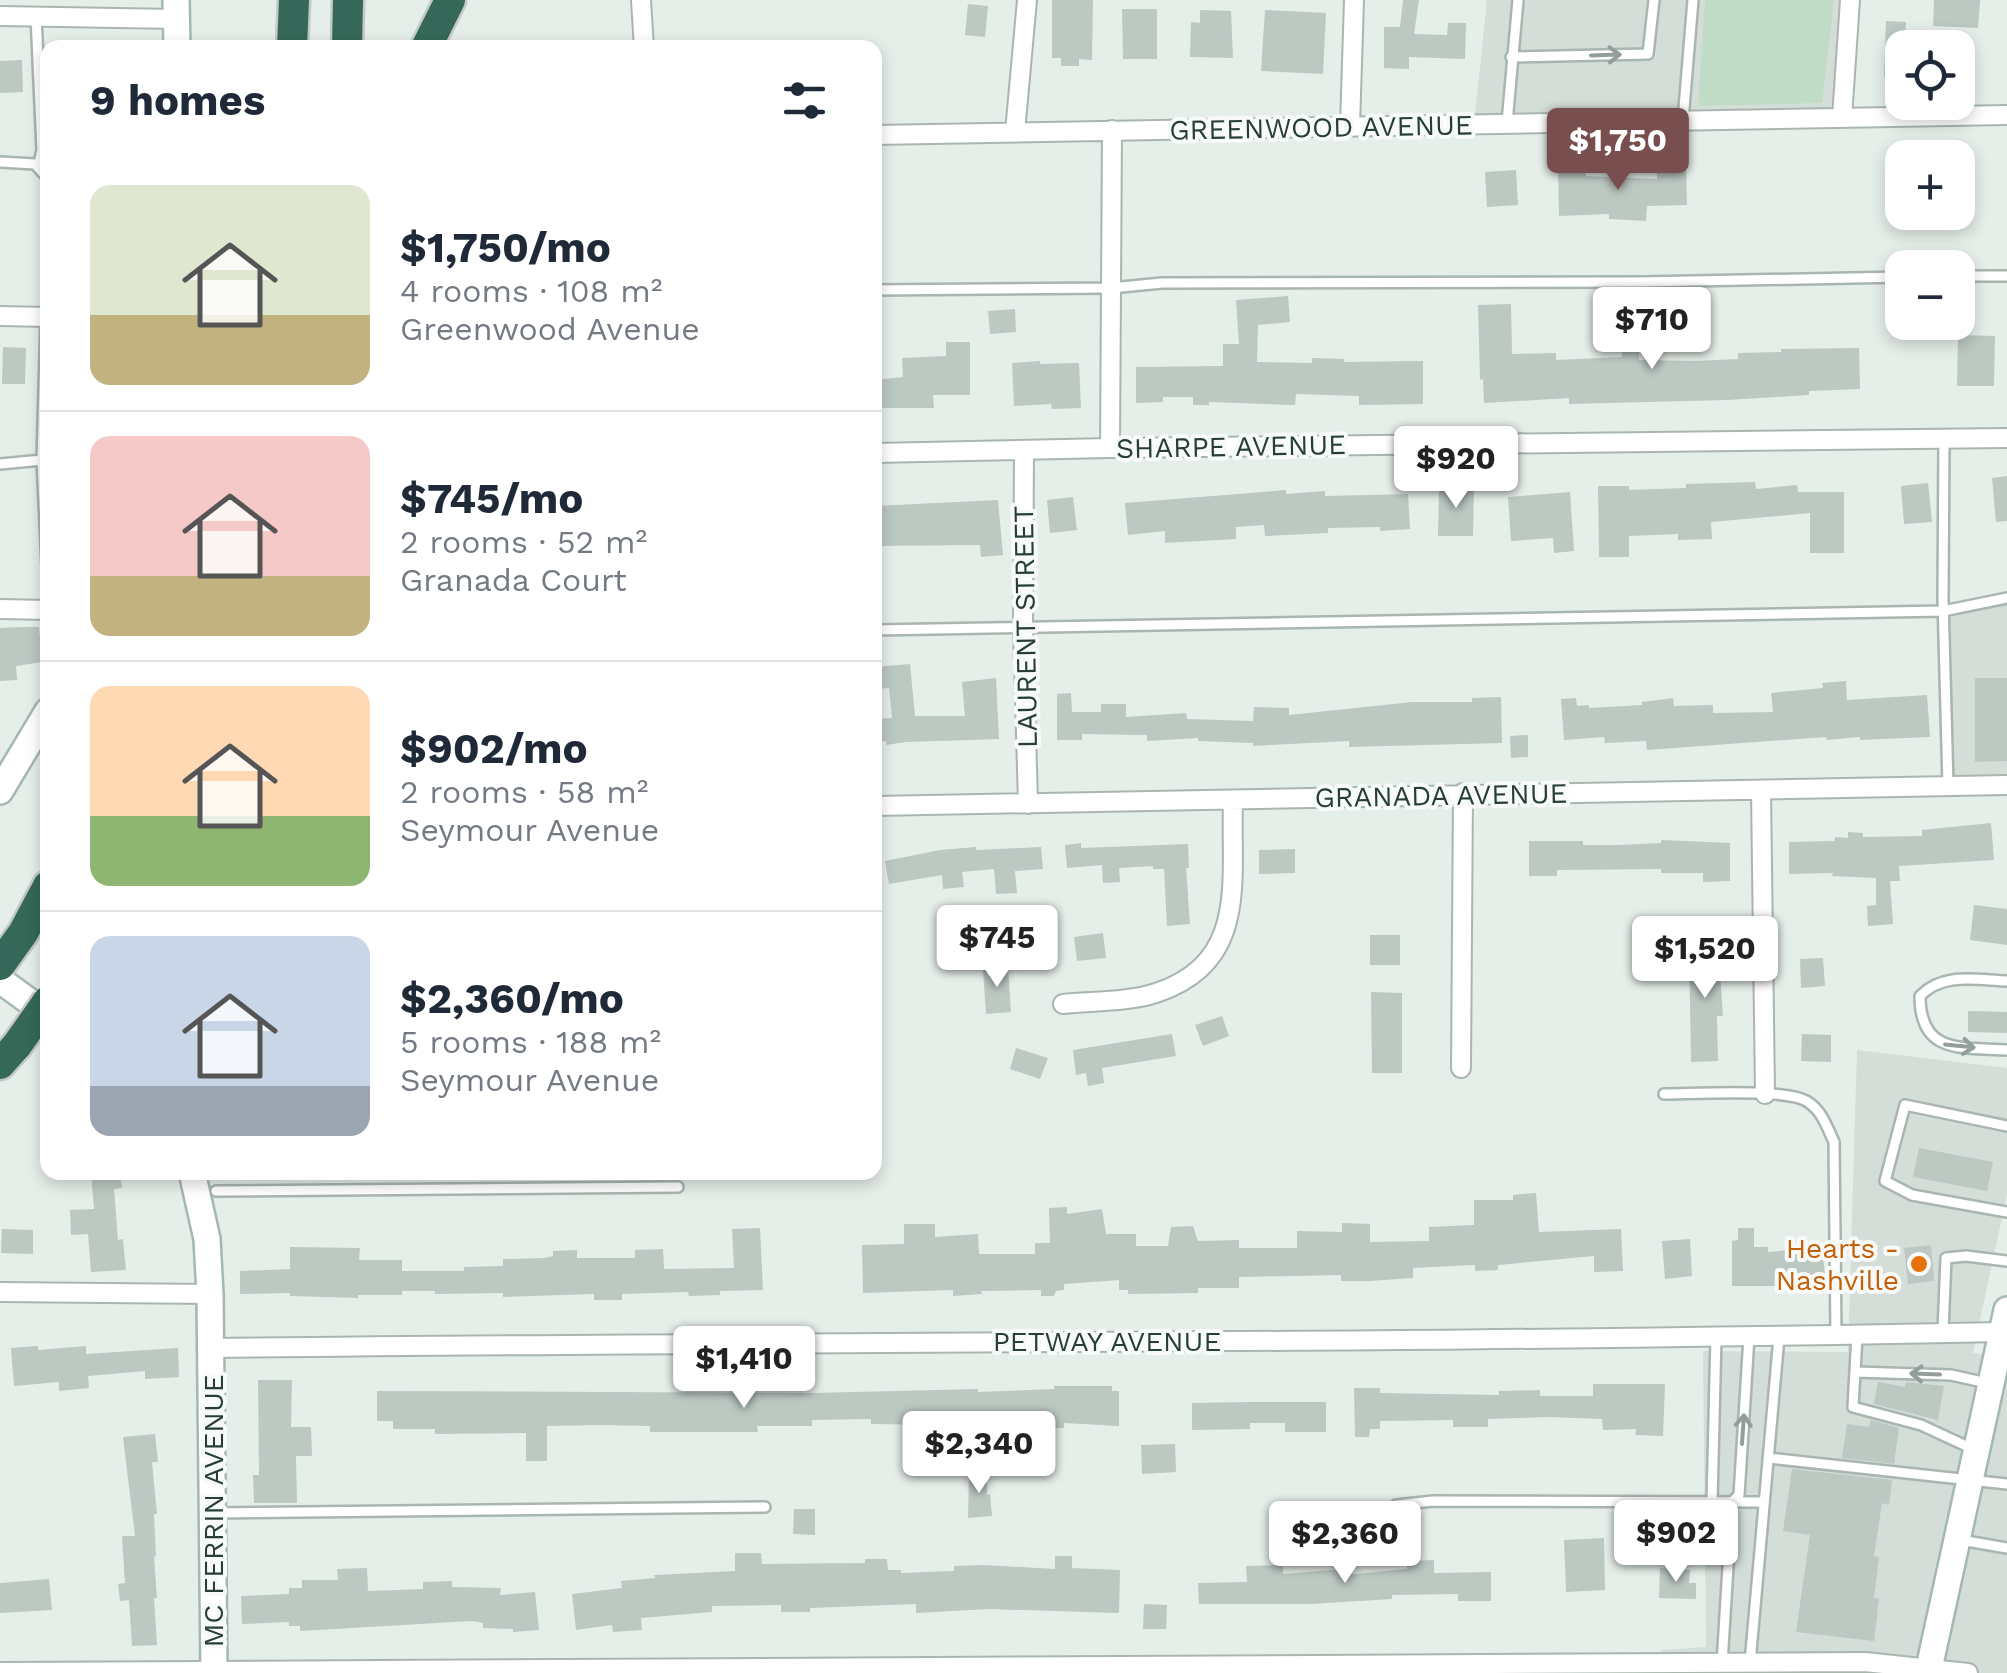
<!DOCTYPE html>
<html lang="en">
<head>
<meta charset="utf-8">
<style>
	:root { --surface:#fff; --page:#f6f6f7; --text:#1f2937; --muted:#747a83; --line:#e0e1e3; --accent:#794e4f }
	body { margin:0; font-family:"Work Sans",sans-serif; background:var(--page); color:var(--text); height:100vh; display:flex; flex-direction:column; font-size:38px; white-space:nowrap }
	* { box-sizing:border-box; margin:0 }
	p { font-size:32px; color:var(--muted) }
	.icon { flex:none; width:55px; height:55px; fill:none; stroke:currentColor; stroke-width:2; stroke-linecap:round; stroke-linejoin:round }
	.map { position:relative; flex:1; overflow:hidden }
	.side { position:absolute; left:40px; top:40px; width:842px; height:1140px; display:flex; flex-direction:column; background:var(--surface); border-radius:20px; box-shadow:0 5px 15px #0003 }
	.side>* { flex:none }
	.fabs { position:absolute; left:1885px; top:30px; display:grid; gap:20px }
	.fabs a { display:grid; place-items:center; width:90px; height:90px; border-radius:20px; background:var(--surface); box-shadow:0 5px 15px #0003; font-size:50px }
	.price { position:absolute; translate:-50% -85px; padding:0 22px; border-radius:10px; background:#fff; color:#222; font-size:32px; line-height:65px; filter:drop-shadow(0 2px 5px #0008) }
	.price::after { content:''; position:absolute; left:50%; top:60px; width:30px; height:22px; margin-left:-15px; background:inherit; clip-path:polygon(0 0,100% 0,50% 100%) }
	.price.selected { background:var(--accent); color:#fff }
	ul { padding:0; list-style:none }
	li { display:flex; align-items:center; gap:30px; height:250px; padding:0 50px }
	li+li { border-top:2px solid var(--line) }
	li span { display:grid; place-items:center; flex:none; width:280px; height:200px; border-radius:20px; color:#555 }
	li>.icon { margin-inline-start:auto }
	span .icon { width:120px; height:120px; fill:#fffc; stroke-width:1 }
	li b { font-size:42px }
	h2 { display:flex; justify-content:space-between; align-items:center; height:120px; padding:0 50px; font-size:42px }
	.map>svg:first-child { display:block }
</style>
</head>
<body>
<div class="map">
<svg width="2007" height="1673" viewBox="0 0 2007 1673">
	<rect width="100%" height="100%" fill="#e6eee9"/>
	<path fill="#d4ddd8" d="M1487 0H1850L1842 118 1474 124Z
		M2007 598V785L1948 786 1943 611Z
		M1857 1050 2007 1068V1194L1973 1353 2007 1358V1673H1662V1650L1706 1647 1703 1351 1848 1352Z"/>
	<path fill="#c1dcc6" d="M1705 0H1834L1822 103 1698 106Z"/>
	<path fill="#bcc8c2" d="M1052 0H1093L1092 60 1079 59V66H1061V58H1052Z
		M1403 0H1419L1414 34 1447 35 1448 23H1466L1465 59 1409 57V69L1384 68V27H1400Z
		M1934 0H1980L1978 28 1933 26Z
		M968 4 988 6 985 37 965 35Z
		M1122 9H1157V59H1123Z
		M1200 10 1231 11 1233 58 1190 57 1191 22 1200 23Z
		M1265 10 1326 13 1323 74 1261 71Z
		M1886 21 1906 22 1902 78 1884 77Z
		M22 60 23 92 0 93V61Z
		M1586 162V176L1657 179V168L1686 166 1687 205 1647 206 1646 221 1609 219V214L1559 216 1558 163Z
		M1516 170 1518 205 1487 207 1485 172Z
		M1288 296 1290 322 1258 325 1257 362 1312 363V358L1344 359V362L1423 361V404L1359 405V396L1296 394 1295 405 1209 402V405H1193V397H1163V402L1136 403V367L1223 366V344H1239L1236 300Z
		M1511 304 1512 354 1556 353V360L1622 357 1621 344 1638 343 1639 360 1696 361 1738 359V353L1781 352V349L1859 348 1860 389 1809 391V395L1727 400 1569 404V398L1484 403 1483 379 1480 380 1478 305Z
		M1015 309 1016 332 990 334 988 311Z
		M1958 335 1995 336 1994 386H1957Z
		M946 342H970V395H933L934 408H875V380L903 377 902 358 946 356Z
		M3 347 26 348 25 384H2Z
		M1040 361V364L1079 363 1081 408 1052 409 1051 404 1014 406 1012 363Z
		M2007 476V521L1996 522 1992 478Z
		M1755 482 1756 489 1797 485 1798 492H1844V553H1810V513L1711 522 1712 539 1678 540V534L1629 536V557H1599L1598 486H1629V490L1686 488V484Z
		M1928 483 1932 522 1904 524 1901 486Z
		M1439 486H1474L1473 536H1438Z
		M1286 490V494L1325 491V496L1408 494 1410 529 1380 531V527L1328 528V533L1265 536 1264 525 1236 527V539L1165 543V531L1128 535 1125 503Z
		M1570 492 1574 551 1554 553 1553 538 1511 541 1508 497Z
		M1073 497 1077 530 1050 533 1047 500Z
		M998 500 1003 555 981 557 980 545 875 546V506Z
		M20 627H39L42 662 16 666 17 680 0 681V628Z
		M910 664 915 716H965L962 682 996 678 999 739 906 742 886 745V741L875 742V719L892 718 889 688 875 689V667Z
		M1975 678H2007V761L1975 762Z
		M1846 681 1847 700 1927 695 1930 737 1860 740V737L1827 740 1826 737 1647 750 1646 741 1605 743 1604 737 1564 740 1561 699 1576 698 1577 706 1589 705V708L1642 705V702L1673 698 1674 706 1713 705V713L1773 712 1771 693 1823 688 1822 683Z
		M1071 693 1072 712H1101V704H1126V717L1186 713 1187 719 1253 721 1254 707 1289 708V715L1412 702H1472V698L1501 697 1502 743 1349 747V741L1253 746V743L1198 741V738L1147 741V735L1082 734V740H1057V694Z
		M1528 735V757L1511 758 1510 736Z
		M1991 823 1994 860 1899 866 1900 881H1890L1893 924 1868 926 1867 906 1876 905V878L1832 876 1833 873 1789 874V842L1835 841V837L1848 838V832L1863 833V837L1922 836V830Z
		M1661 840 1730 843V881L1703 882V873H1661V869L1557 870V876H1529V841H1583V845H1620L1661 843Z
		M1081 843V848L1188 844 1189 868H1186L1190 924 1167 926 1164 869H1153V866L1119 868 1120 882 1103 883 1102 865 1067 868 1065 845Z
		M976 847V850L1041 847 1043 869 1015 871 1017 893 996 894 994 869 962 872 964 887 943 889 942 875 889 884 885 861 940 850Z
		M1295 849V873L1259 874V850Z
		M1974 905 2007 909V945L1970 940Z
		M1103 933 1106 958 1077 961 1074 937Z
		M1047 935 1048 959 1017 961 1016 937Z
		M1370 935H1400V965H1370Z
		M1718 943 1723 1016H1717L1718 1061 1691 1062 1689 944Z
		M1823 958 1825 986 1801 988 1800 959Z
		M1008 967 1011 1012 986 1014 983 969Z
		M1371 992 1402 993V1073H1372Z
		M1968 1011 2007 1012V1033L1968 1032Z
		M1222 1016 1229 1036 1203 1046 1195 1025Z
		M1172 1034 1176 1056 1102 1068 1104 1083 1088 1086 1086 1073 1076 1075 1073 1050Z
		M1802 1034 1831 1035V1062L1801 1061Z
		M1016 1048 1048 1058 1040 1079 1010 1069Z
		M1919 1148 1993 1162 1987 1191 1913 1177Z
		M91 1172H120L122 1188 114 1189 118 1240 123 1239 126 1270 91 1272 88 1234 71 1235 70 1210 94 1209Z
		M1536 1193 1539 1232 1621 1229 1623 1271 1594 1272V1256L1498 1265V1270L1475 1271V1265L1413 1268V1278L1369 1281H1341V1275L1239 1277V1288H1198V1293L1128 1294V1290H1119V1280L1064 1284V1290L1056 1291 1054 1296H1041V1290L981 1291 982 1294 953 1296V1290L863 1293 862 1245 904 1244V1224H935V1237L978 1234 979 1254H1035V1243H1050L1049 1208 1067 1207V1214L1102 1209 1106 1234H1136V1246H1168L1171 1227 1193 1226 1198 1241 1239 1240V1248H1297V1231L1342 1232V1223L1370 1224V1242L1429 1241V1227L1474 1225V1200H1513V1195Z
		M760 1228 763 1290 720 1291V1295L689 1296 688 1292 622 1294V1300H594V1294L503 1297V1293L435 1294V1291H402V1295H358V1298L290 1296V1293L240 1294V1271L290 1269V1247L360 1248 359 1260H402V1271H464V1267L503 1266V1259L545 1258 553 1256V1251L577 1250V1258H635V1250L663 1249 664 1269 734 1268 732 1229Z
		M1738 1228H1754V1247H1768V1252L1822 1247 1826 1285 1789 1288V1286H1732V1241L1738 1240Z
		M2 1229 33 1230V1254L1 1253Z
		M1690 1239 1692 1276 1665 1279 1662 1241Z
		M1931 1245 1934 1281 1908 1284 1904 1248Z
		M38 1346V1350L86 1346V1354L178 1348 179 1377 145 1379V1371L88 1376 89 1388 59 1391V1382L14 1386 11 1348Z
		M258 1380H292L291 1427H311L312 1456H296L297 1503H254L253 1475H259Z
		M1878 1382 1905 1387 1906 1382 1944 1386 1938 1420 1874 1404Z
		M1593 1384H1665L1663 1436 1635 1435 1636 1429 1603 1430 1602 1419 1549 1417 1488 1419V1427H1453V1420L1380 1421V1429H1370L1369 1437H1355L1354 1388H1380V1393L1499 1395V1391L1540 1390V1396H1593Z
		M1054 1386H1112V1391H1119V1426L1064 1423V1428H1046V1423L982 1427V1438H973L972 1467 955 1466 953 1425 871 1424V1419L812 1420V1426H757L758 1432H650V1426L602 1425 547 1426V1461H526V1433L435 1434V1429H393V1421H377V1391L812 1393 978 1389V1392L1054 1389Z
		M1249 1402H1326V1432H1285V1423H1250V1429L1192 1430V1403Z
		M1871 1420 1899 1428 1894 1464 1842 1458 1847 1424 1869 1427Z
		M155 1434 158 1462H152L157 1514H154L156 1556 154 1557 157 1598H154L157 1645 132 1646 129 1600 120 1601 118 1584 125 1583 122 1536H135L123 1437Z
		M1175 1444 1176 1472 1142 1474 1141 1445Z
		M1792 1469 1892 1480 1889 1505 1882 1503 1874 1556 1879 1557 1874 1598 1879 1599 1874 1641 1796 1632 1810 1535 1783 1531Z
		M969 1472H987V1495L990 1494 992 1516 968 1518Z
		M794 1509H815V1535L793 1534Z
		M1604 1538 1605 1590 1566 1592 1564 1540Z
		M735 1553H761L762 1564 865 1563V1559H887L888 1570H901V1573L954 1571V1566L983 1565 1055 1569V1556H1072V1568L1120 1570 1119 1613 989 1609 916 1613V1604L810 1608V1612H781V1605L712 1606V1612L641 1618 642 1630 613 1632 612 1625 576 1630 572 1594 622 1588 621 1581 655 1578 654 1575 735 1571Z
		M1434 1560V1573L1491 1572V1601H1458V1594L1392 1595V1599L1311 1604H1199L1198 1583 1247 1582 1246 1566 1283 1565V1574L1343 1569 1344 1575 1407 1569V1561Z
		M367 1568 368 1591 423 1589V1582L452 1581V1587L501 1588 500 1595 535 1592 539 1630 513 1632V1629L483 1628V1623L472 1621 300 1631V1626H289V1622L242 1624 241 1596 289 1594V1588H302V1580H338L337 1569Z
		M1660 1568 1690 1570 1689 1583H1696V1599L1659 1598Z
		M49 1579 52 1610 0 1613V1583Z
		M1144 1604 1167 1605 1166 1629H1143Z"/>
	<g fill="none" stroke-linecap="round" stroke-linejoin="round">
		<g stroke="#a9b6af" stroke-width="14">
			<path id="lane" d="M36 16 42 150 38 167
				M1511 57 1648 54 1654 0
				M1683 120 1693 0
				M1507 123 1518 0
				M0 162 35 164 43 173
				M1958 276H2007
				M875 290 1111 288 1162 283 1642 282 1902 277
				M46 317 42 460 48 588
				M1944 439 1943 599 1948 786
				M0 464 42 460
				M875 630 1943 611 2007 598
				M2007 981C1976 980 1943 972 1920 996 1920 1055 1962 1047 2007 1050
				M1664 1094C1693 1094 1789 1088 1808 1102 1822 1111 1827 1127 1834 1142L1836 1336
				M2007 1126 1905 1105 1885 1181 1912 1195 2007 1212
				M216 1191 678 1187
				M1943 1332 1946 1258 1966 1256 2007 1261
				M1857 1335 1853 1407 1921 1425 1975 1450
				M1856 1372 1951 1375 1987 1383
				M1768 1458 2007 1484
				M1712 1501 1716 1337
				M1396 1505 1433 1501 1763 1502
				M216 1513 765 1507
				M1961 1540 2007 1548
				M1750 1663 1779 1337
				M1722 1664 1732 1502 1739 1495 1749 1337"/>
		</g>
		<g stroke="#a9b6af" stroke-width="22">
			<path id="street" d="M641 0 644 48
				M0 16 176 19
				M1842 118 1850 0
				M1350 126 1354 0
				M1015 132 1027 0
				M875 135 2007 115
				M0 316 48 317
				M1110 448 1112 130
				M1024 450 1023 627 1028 804
				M875 453 1110 448 2007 438
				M0 609 48 610
				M1761 790 1765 1094
				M875 806 2007 785
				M1063 1004C1092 1001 1129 1002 1156 993 1250 962 1230 879 1233 801
				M1461 1068 1463 793
				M0 1292 210 1294
				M212 1348C809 1341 1406 1344 2002 1332
				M0 1672 1865 1662 1968 1673"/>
		</g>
		<g stroke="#a5b8b0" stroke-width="30">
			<path id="secondary" d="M176 0 177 48
				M0 791 48 711
				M0 980 48 1015
				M192 1172 207 1239 210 1294 214 1673
				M1928 1673 2007 1310"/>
		</g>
		<g stroke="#c2c9c6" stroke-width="35">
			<path id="highway" d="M292 48 294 0
				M347 48 348 0
				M426 48 450 0
				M0 965 23 933 48 886
				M0 1064 17 1045"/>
		</g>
		<use href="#lane" stroke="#fff" stroke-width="9"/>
		<use href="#street" stroke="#fff" stroke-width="18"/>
		<use href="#secondary" stroke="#fff" stroke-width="25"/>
		<use href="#highway" stroke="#356858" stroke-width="30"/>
		<g stroke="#c2c9c6" stroke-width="35" stroke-linecap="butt">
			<path id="highway-bridge" d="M17 1045 48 1001"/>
		</g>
		<use href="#highway-bridge" stroke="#356858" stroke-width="30"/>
	</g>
	<defs><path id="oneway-shaft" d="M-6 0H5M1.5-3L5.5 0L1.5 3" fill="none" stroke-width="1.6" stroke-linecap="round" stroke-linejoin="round" transform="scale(2.5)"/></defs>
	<g stroke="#929e9a">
		<use href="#oneway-shaft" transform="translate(1606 55) rotate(-2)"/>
		<use href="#oneway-shaft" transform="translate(1960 1046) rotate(6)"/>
		<use href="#oneway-shaft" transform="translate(1925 1374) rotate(-178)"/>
		<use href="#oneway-shaft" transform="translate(1743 1429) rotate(-86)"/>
	</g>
	<circle fill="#e8710a" stroke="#f7faf8" stroke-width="4" cx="1919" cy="1264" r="10"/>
	<g text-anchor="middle" stroke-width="8" stroke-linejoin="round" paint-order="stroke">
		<g font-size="28" fill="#263e35" stroke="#f7faf8">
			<text transform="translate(1321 127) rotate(-1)" y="10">GREENWOOD AVENUE</text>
			<text transform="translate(1231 446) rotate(-1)" y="10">SHARPE AVENUE</text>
			<text transform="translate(1025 627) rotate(-91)" y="10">LAURENT STREET</text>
			<text transform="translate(1441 795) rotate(-1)" y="10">GRANADA AVENUE</text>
			<text x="1107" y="1351">PETWAY AVENUE</text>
			<text transform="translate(213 1511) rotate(-90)" y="10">MC FERRIN AVENUE</text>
		</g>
		<g font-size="28" fill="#c56008" stroke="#f7faf8" text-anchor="end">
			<text x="1899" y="1258">Hearts -<tspan x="1899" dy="32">Nashville</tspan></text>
		</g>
	</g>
</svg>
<div class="fabs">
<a><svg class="icon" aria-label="locate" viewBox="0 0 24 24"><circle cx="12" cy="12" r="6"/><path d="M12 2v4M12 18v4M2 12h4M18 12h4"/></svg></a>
<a>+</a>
<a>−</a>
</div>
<b class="price selected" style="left:1618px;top:193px">$1,750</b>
<b class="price" style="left:1652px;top:372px">$710</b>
<b class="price" style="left:1456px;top:511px">$920</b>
<b class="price" style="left:997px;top:990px">$745</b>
<b class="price" style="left:1705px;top:1001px">$1,520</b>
<b class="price" style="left:744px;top:1411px">$1,410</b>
<b class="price" style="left:979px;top:1496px">$2,340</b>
<b class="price" style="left:1676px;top:1585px">$902</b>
<b class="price" style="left:1345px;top:1586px">$2,360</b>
<section class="side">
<h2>9 homes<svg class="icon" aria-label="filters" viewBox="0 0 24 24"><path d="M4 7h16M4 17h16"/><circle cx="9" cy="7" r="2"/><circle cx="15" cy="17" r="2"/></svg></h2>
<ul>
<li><span style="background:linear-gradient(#dfe7d0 65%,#c2b280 0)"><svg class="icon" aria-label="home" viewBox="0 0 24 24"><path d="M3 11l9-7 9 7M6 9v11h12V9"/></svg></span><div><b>$1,750/mo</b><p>4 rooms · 108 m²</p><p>Greenwood Avenue</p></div></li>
<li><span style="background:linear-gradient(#f6c9c9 70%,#c2b280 0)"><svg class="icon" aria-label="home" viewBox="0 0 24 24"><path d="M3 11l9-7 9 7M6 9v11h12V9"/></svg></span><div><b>$745/mo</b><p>2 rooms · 52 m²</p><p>Granada Court</p></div></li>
<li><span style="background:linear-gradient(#ffd9b3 65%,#8fb573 0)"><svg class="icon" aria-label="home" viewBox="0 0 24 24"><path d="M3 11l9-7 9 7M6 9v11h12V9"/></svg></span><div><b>$902/mo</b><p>2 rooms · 58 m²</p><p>Seymour Avenue</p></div></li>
<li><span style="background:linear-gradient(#c9d6e8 75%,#9aa5b1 0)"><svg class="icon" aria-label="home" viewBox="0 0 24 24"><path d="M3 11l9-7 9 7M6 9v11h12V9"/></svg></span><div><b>$2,360/mo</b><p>5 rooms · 188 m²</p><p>Seymour Avenue</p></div></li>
</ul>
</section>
</div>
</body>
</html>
